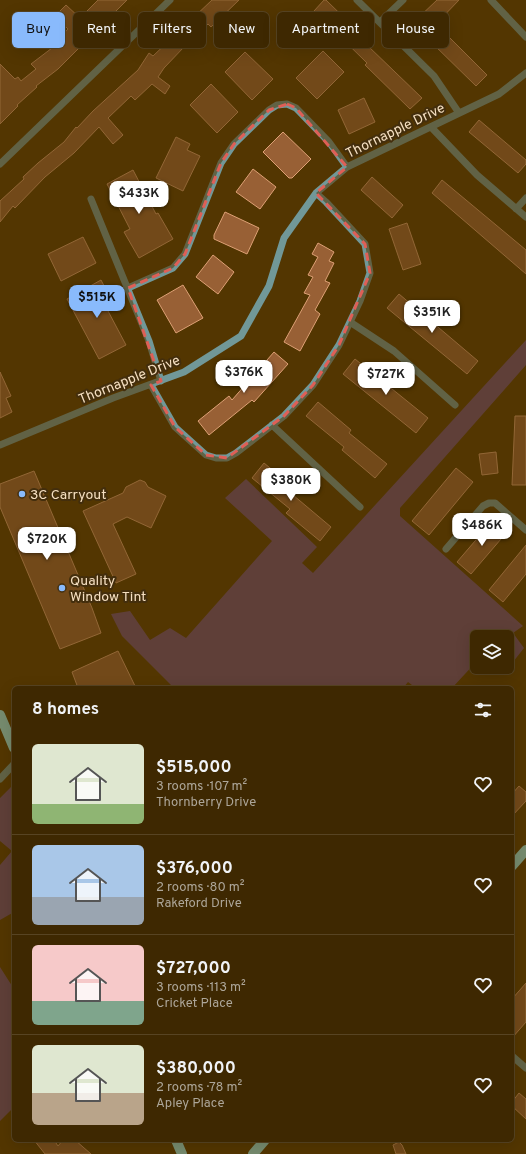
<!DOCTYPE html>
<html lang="en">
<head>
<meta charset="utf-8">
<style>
	:root { --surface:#3e2801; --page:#45300b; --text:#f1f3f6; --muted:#ada699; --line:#574423; --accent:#89bafc }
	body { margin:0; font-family:Overpass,sans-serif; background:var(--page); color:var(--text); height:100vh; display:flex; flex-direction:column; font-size:15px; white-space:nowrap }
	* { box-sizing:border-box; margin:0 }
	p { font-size:13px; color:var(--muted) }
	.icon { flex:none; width:22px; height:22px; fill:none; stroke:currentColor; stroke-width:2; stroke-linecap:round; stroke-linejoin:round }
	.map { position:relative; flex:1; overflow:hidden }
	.drawer { position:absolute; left:12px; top:686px; width:502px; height:456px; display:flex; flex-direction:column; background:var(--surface); border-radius:6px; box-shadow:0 4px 16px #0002,0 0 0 1px var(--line) }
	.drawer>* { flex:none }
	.guide { position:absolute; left:12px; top:12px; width:502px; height:36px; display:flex; gap:8px }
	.buttons { position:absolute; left:470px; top:630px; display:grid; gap:8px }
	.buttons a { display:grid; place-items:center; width:44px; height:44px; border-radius:6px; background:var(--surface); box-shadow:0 4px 16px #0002,0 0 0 1px var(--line); font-size:20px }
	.price { position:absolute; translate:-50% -34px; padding:0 9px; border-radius:8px; background:#fff; color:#222; font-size:13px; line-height:26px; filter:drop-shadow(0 1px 2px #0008) }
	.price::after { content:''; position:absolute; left:50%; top:24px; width:12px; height:9px; margin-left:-6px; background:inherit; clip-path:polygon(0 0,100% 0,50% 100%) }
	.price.current { background:var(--accent); color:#111 }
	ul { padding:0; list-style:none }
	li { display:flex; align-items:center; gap:12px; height:100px; padding:0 20px }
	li+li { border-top:1px solid var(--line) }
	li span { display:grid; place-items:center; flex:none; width:112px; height:80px; border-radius:6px; color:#555 }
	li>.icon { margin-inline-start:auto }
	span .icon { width:48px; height:48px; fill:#fffc; stroke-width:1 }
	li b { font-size:17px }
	h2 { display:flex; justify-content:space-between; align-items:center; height:48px; padding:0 20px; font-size:17px }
	.pill { padding:0 14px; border-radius:6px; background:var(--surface); box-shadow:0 4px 16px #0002,0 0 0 1px var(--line); font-size:14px; line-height:36px }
	.pill.current { background:var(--accent); color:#111 }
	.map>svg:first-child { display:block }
</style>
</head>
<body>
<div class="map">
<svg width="526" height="1154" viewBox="0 0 526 1154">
	<rect width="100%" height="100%" fill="#533601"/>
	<path fill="#6d4b7a" d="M526 340V365L400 508V516L523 626 513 633 524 648 513 662 507 656V637H477V661L452 688H416L408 682 403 688H169L171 685 122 636 111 614 130 611 150 640 170 628 186 638 272 541 225 498 246 479 317 547 302 563 313 573Z
		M11 787 14 796V912L0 920V865L12 851 0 841V798Z
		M0 967 14 989V1107L0 1121Z"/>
	<path fill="#986035" stroke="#dda075" d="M98 0H127L58 69 36 86 37 87 17 105 18 106 0 124V64L15 79 18 77 21 81 36 69 31 64 52 48 51 47 68 29 55 16 66 5 80 18Z
		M212 0H239L211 27 208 24 184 47 164 68 158 77 170 86 165 94 152 84 135 100 131 96 108 118 123 135 113 144 99 127 74 153 45 177 15 208 13 206 0 222V201L24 179 23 177 38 163 64 142 76 127 77 128 93 111 138 70 149 53 153 56Z
		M324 0H326L370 43 368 46 422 98 410 109 365 65 367 63 314 11Z
		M437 0H459L436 24 487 75 476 86 430 41 433 37 416 20Z
		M323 51 344 72 317 99 296 78Z
		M245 52 273 79 252 100 225 72Z
		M211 84 238 112 217 133 190 105Z
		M364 98 375 122 349 134 338 110Z
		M479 120 526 160V164L518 173 469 132Z
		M283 132 311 159 292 178H289L263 152Z
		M176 137 190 144 187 150 200 156 183 191 156 178Z
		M253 169 276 187 260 209 236 192Z
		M133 170 156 214 158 213 173 239 139 258 124 232 130 229 107 184Z
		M372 177 403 205 392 218 361 190Z
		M442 180 526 250V274L432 193Z
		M225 212 259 228 247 254 214 239V235Z
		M407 223 421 264 403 270 389 229Z
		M83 237 96 263 61 281 48 254Z
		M318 243 334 252 329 261 334 263 325 281 330 283 315 310 320 314 300 351 284 342 310 295 304 293 313 277 308 275 318 257 312 254Z
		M213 255 234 272 218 294 196 277Z
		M101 280 115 307 108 311 126 345 99 359 67 299Z
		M183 285 203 318 176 333 157 300Z
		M399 294 478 361 467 374 387 308Z
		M274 352 288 364 254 402 252 400 209 435 198 421 229 396 232 400Z
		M355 359 428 418 416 433 343 374Z
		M0 372 11 396 6 398 12 412 0 418Z
		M318 402 351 430 349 433 387 464 375 478 342 450 344 447 306 416Z
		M515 416H526V485H512Z
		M496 452 498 473 482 475 479 454Z
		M264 463 297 490 293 495 331 527 320 541 286 513 290 509 252 478Z
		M456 468 473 482 429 535 412 521Z
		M34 471 92 608 101 633 60 649 0 507V484Z
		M140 480 145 482 148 487 166 496 151 528 127 517 113 524 136 574 116 583 83 511 123 493 126 487Z
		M493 520 507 532 471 574 457 562Z
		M526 545V574L503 602 489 590Z
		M118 651 136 688H78L72 672Z
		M519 786 526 792V801L512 816V794Z
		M526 983V1022L512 1038V999Z
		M519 1093 526 1099V1119L512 1106V1102Z
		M34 1140H54L58 1146 63 1140H75L91 1154H45Z
		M399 1142 402 1145 406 1154H396L393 1145Z"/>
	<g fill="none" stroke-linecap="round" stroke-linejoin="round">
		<path stroke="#719898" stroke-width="7" d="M357 0 434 76 459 113
			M491 0 526 37
			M380 22 403 0
			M431 127 477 175 526 217
			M0 164 170 0
			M91 199 149 341 161 381
			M516 209 526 198
			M128 288 173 268 185 254 221 163 234 144 269 110 277 105 287 104 296 108 329 142 347 167
			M350 322 394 351 455 405
			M151 385 175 427 206 455 216 458H227L236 453 284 416 313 385 339 345 360 301 370 273 365 244 326 202 316 193
			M272 425 360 507
			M0 445 113 398 184 372 241 336 269 286 284 238 316 193 347 167 499 94 526 73
			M446 549 483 506 489 503H495L526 530
			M0 779 14 764
			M512 1056 526 1068"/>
		<path stroke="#a1f2f2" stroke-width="10" d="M0 715 14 748
			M512 866 526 850
			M176 1140 182 1154
			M253 1154 265 1140"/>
	</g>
	<path d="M0 0H526V1154H0ZM287 104 296 108 347 167 316 193 365 244 370 273 339 345 313 385 284 416 227 458 206 455 175 427 151 385 161 381 128 288 173 268 185 254 221 163 234 144 269 110Z" fill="#533601" fill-opacity=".55" fill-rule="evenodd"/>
	<path fill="none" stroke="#df5f56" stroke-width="3" stroke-dasharray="8 5" stroke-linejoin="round" d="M287 104 296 108 347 167 316 193 365 244 370 273 339 345 313 385 284 416 227 458 206 455 175 427 151 385 161 381 128 288 173 268 185 254 221 163 234 144 269 110Z"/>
	<g fill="#89bafc" stroke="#432e0d" stroke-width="1.5">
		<circle cx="22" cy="494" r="4"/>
		<circle cx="62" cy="588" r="4"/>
	</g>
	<g text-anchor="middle" stroke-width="4" stroke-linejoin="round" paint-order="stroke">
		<g font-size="14" fill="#f5dfc1" stroke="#432e0d">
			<text transform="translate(395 130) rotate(-26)" y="5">Thornapple Drive</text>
			<text transform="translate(129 379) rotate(-22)" y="5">Thornapple Drive</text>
		</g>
		<g font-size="14" fill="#f5dfc1" stroke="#432e0d" text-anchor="start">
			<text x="30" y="499">3C Carryout</text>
			<text x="70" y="585">Quality<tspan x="70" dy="16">Window Tint</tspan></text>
		</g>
	</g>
</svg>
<div class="buttons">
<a><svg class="icon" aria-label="layers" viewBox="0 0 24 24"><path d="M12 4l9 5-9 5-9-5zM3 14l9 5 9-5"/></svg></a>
</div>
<b class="price" style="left:139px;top:215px">$433K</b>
<b class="price current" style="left:97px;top:319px">$515K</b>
<b class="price" style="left:432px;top:334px">$351K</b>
<b class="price" style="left:244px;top:394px">$376K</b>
<b class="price" style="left:386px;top:396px">$727K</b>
<b class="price" style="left:291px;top:502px">$380K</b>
<b class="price" style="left:482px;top:547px">$486K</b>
<b class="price" style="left:47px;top:561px">$720K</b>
<div class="guide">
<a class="pill current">Buy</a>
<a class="pill">Rent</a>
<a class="pill">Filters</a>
<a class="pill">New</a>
<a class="pill">Apartment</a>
<a class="pill">House</a>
</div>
<section class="drawer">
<h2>8 homes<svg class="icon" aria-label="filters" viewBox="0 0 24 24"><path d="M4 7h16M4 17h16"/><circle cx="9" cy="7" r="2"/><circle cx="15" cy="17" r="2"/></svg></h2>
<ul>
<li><span style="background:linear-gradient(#dfe7d0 75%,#8fb573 0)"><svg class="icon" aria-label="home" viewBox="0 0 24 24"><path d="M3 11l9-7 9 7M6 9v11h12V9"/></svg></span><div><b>$515,000</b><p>3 rooms · 107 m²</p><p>Thornberry Drive</p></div><svg class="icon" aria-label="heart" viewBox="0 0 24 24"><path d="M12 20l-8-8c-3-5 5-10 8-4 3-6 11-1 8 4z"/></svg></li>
<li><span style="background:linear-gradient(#a9c7e8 65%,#9aa5b1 0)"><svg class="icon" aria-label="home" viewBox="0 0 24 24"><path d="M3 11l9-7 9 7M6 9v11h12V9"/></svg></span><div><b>$376,000</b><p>2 rooms · 80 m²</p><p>Rakeford Drive</p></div><svg class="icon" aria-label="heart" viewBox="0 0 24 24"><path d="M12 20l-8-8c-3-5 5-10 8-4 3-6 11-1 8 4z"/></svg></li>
<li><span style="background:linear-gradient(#f6c9c9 70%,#7fa58c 0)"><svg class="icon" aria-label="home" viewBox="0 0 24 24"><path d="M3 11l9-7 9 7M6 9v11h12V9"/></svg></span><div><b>$727,000</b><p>3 rooms · 113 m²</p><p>Cricket Place</p></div><svg class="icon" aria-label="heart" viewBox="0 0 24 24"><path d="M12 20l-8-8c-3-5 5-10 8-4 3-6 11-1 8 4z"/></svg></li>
<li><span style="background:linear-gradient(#dfe7d0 60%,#b9a48a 0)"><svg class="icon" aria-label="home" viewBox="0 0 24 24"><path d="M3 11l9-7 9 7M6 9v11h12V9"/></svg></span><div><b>$380,000</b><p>2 rooms · 78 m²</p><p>Apley Place</p></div><svg class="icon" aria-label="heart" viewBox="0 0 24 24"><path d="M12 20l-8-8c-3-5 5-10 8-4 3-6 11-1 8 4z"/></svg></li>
</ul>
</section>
</div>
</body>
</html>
